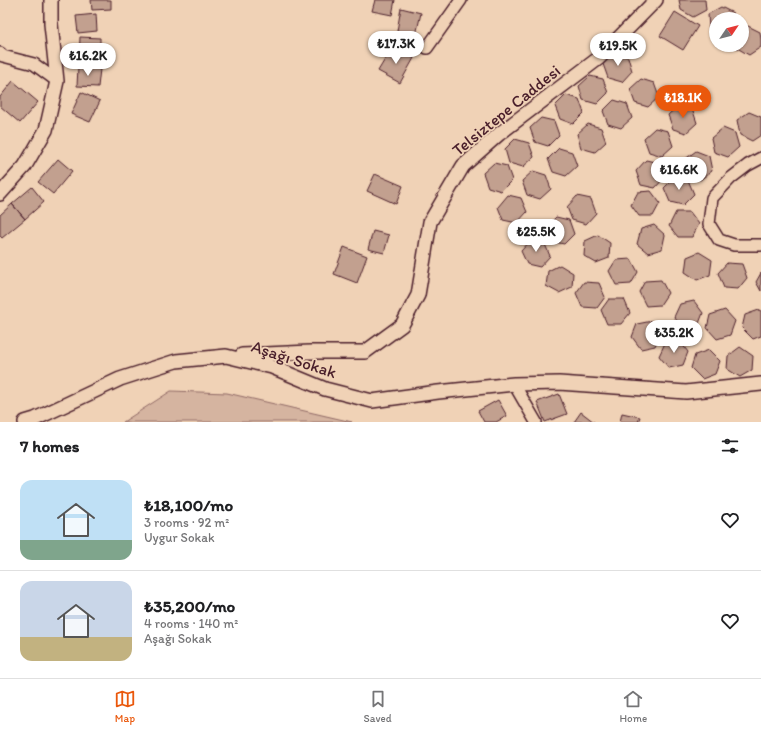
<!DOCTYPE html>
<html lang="en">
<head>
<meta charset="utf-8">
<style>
	:root { --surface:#fff; --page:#f6f6f6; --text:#202124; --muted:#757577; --line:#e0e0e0; --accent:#ea580c }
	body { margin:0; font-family:Itim,sans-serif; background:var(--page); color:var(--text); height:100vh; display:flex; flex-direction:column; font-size:15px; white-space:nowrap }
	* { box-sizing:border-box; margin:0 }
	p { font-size:13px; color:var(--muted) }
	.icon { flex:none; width:22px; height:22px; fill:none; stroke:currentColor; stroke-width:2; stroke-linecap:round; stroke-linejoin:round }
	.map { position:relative; height:422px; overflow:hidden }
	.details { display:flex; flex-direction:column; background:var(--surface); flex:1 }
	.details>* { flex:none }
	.needle { width:26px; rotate:55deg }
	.controls { position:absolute; left:709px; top:12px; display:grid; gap:8px }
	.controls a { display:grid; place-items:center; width:40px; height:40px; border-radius:50%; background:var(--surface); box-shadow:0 1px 3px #0004; font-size:20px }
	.price { position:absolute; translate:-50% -34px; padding:0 9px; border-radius:14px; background:#fff; color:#222; font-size:13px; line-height:26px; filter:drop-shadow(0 1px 2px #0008) }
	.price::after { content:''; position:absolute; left:50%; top:24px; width:12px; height:9px; margin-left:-6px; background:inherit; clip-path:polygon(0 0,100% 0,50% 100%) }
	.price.current { background:var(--accent); color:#fff }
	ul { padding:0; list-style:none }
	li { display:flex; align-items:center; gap:12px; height:100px; padding:0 20px }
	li+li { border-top:1px solid var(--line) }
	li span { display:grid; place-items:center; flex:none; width:112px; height:80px; border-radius:12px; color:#555 }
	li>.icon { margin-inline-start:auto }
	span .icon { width:48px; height:48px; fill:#fffc; stroke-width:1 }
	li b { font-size:17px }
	h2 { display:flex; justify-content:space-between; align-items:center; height:48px; padding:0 20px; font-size:17px }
	.dock { display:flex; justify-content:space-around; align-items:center; height:56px; border-top:1px solid var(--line); background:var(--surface); font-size:11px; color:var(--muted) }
	.dock a { display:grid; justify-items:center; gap:2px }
	.dock .current { color:var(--accent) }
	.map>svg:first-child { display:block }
</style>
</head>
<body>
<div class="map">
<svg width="761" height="422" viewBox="0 0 761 422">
	<rect width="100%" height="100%" fill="#f0d2b6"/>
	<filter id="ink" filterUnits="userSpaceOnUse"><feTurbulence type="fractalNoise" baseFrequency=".025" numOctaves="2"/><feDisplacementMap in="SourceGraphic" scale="8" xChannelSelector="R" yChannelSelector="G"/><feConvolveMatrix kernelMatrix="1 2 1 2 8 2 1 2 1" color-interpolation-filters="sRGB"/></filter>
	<g filter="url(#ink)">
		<path fill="#d5b4a0" stroke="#906a66" d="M171 391 227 393 352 422H123Z"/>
		<path fill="#c2a08f" stroke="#4a1f2b" d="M91 0H111V9L92 10Z
			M375 0H395L392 15 372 11Z
			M679 0H705L706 10 693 17 681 10Z
			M721 7 733 13V19H716V33L709 29 708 14Z
			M401 8 421 13 416 35 397 31Z
			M675 12 698 26 683 50 660 36Z
			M96 14 97 31 78 33 76 16Z
			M748 26 760 32 761 40V47L749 55 737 48 736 45H742V29Z
			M80 37 100 38V62L79 61Z
			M393 46 414 58 400 83 378 71Z
			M614 53 628 57 632 71 622 82 608 78 603 64Z
			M78 67 100 69 98 87 77 86Z
			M590 76 603 79 608 93 597 104 583 100 579 86Z
			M641 79 654 83 659 97 648 107 635 103 630 89Z
			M13 81 38 102 20 123 0 106V97Z
			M81 92 100 101 90 122 71 114Z
			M566 95 579 99 584 113 573 124 560 119 555 106Z
			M614 100 627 104 632 118 621 128 608 124 603 111Z
			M679 105 692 108 697 123 686 133 673 129 668 115Z
			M749 112 761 117V135L752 141 740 135 737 120Z
			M541 118 554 121 559 135 548 146 535 142 530 128Z
			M588 124 601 128 606 142 595 152 581 148 577 134Z
			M655 128 668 131 673 146 662 156 649 152 644 138Z
			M723 128 735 133 739 147 728 157 714 152 711 138Z
			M515 139 529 143 534 157 523 167 509 163 505 149Z
			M559 148 572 152 577 166 566 176 553 172 548 159Z
			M696 151 709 156 712 171 700 180 687 174 684 160Z
			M58 159 72 171 53 194 38 182Z
			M646 160 659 163 665 177 655 188 641 185 636 171Z
			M494 163 507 166 512 180 501 191 488 187 483 173Z
			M533 171 546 175 551 189 540 199 527 195 522 181Z
			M375 174 403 186 396 204 367 191Z
			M675 177 688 180 694 194 683 205 670 202 664 188Z
			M32 187 44 202 25 219 12 204Z
			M651 191 660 203 653 216H639L631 205 638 192Z
			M508 195 521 198 527 212 517 223 503 220 498 207Z
			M577 196 591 199 596 213 586 224 572 220 567 207Z
			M12 204 25 219 2 238 0 236V215Z
			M676 212H690L699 224 692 237H678L669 226Z
			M556 217 569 220 574 234 564 244 550 241 545 228Z
			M654 225 665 235 662 249 648 253 637 244 641 229Z
			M373 231 389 235 384 253 368 249Z
			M598 235 610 243 609 258 596 263 584 256 585 241Z
			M531 240 544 242 550 256 540 267 527 264 521 251Z
			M344 247 367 256 357 283 334 274Z
			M699 252 712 260 710 275 697 280 685 272 687 257Z
			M631 259 638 272 631 284 616 285 609 271 616 260Z
			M727 263 742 264 747 278 738 289 724 288 718 273Z
			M560 265 573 273 572 287 559 293 546 286 548 271Z
			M761 273V291L756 282Z
			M661 280 668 293 660 305 646 306 639 292 645 281Z
			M584 282 599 283 605 297 597 308 582 307 576 293Z
			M609 299H624L630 313 621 324H607L601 310Z
			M694 301 703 313 698 326 684 329 674 317 680 304Z
			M725 310 735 321 730 335 717 339 707 328 710 315Z
			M759 310 761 311V336L753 339 742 328 745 315Z
			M652 321 661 333 655 346 641 349 632 337 637 324Z
			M679 340 688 352 683 365 669 368 659 356 665 343Z
			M740 347 753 356 752 370 740 377 727 369 728 356Z
			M709 350 720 361 715 374 702 379 691 368 695 355Z
			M559 394 567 414 545 422 537 402Z
			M498 400 507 416 496 422H484L478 411Z
			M581 412 594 422H574Z
			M622 413 640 417 638 422H620Z"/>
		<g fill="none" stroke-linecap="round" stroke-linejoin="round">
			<g stroke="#4a1f2b" stroke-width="14">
				<path id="minor" d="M427 48 461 0
					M0 53 3 56 34 64 57 81
					M761 158 748 165 731 178 712 198 709 224 719 240 734 245H761
					M514 384 536 422"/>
			</g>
			<g stroke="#4a1f2b" stroke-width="16">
				<path id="tertiary" d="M0 194 25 166 46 130 57 81 51 24V0
					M242 355 310 352H365L402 325 418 295 430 222 463 166 499 134 599 58 656 0
					M25 422 35 419 120 379 176 361 226 356 272 367 325 389 372 401 438 392 514 384 559 383 686 392 761 384"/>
			</g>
			<use href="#minor" stroke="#f0d2b6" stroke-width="11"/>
			<use href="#tertiary" stroke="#f0d2b6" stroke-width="13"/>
		</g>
	</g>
	<g text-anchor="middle" stroke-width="3.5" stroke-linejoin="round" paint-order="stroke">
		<g font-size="17" fill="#4a1f2b" stroke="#f0d2b6">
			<text transform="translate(506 110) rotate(-39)" y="6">Telsiztepe Caddesi</text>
			<text transform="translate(294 359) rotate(18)" y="6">Aşağı Sokak</text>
		</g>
	</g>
</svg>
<div class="controls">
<a><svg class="needle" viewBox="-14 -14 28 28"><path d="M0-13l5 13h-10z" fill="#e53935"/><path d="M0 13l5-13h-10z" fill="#757577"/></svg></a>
</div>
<b class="price" style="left:396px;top:65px">₺17.3K</b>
<b class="price" style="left:618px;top:67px">₺19.5K</b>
<b class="price" style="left:88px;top:77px">₺16.2K</b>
<b class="price current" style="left:683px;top:119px">₺18.1K</b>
<b class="price" style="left:679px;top:191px">₺16.6K</b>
<b class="price" style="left:536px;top:253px">₺25.5K</b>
<b class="price" style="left:674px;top:354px">₺35.2K</b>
</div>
<section class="details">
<h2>7 homes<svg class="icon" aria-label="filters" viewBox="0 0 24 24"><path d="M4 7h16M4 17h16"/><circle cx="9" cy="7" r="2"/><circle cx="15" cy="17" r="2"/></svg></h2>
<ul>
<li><span style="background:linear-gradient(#bfe0f5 75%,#7fa58c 0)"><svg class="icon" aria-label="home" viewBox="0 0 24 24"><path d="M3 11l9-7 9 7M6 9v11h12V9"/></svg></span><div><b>₺18,100/mo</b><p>3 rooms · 92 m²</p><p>Uygur Sokak</p></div><svg class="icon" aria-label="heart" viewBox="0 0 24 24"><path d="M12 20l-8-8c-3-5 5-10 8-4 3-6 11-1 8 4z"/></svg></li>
<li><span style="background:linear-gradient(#c9d6e8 70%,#c2b280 0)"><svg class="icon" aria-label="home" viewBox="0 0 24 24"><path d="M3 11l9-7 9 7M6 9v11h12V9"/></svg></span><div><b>₺35,200/mo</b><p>4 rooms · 140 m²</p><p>Aşağı Sokak</p></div><svg class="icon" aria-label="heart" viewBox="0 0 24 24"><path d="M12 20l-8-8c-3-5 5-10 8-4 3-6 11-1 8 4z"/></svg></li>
</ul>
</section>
<nav class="dock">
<a class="current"><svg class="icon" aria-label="map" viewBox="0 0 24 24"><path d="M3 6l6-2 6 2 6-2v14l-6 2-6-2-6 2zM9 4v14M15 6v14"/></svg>Map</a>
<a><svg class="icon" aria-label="saved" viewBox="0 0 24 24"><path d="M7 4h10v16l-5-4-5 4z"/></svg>Saved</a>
<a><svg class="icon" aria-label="home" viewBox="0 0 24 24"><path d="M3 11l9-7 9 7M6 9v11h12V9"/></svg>Home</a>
</nav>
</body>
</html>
